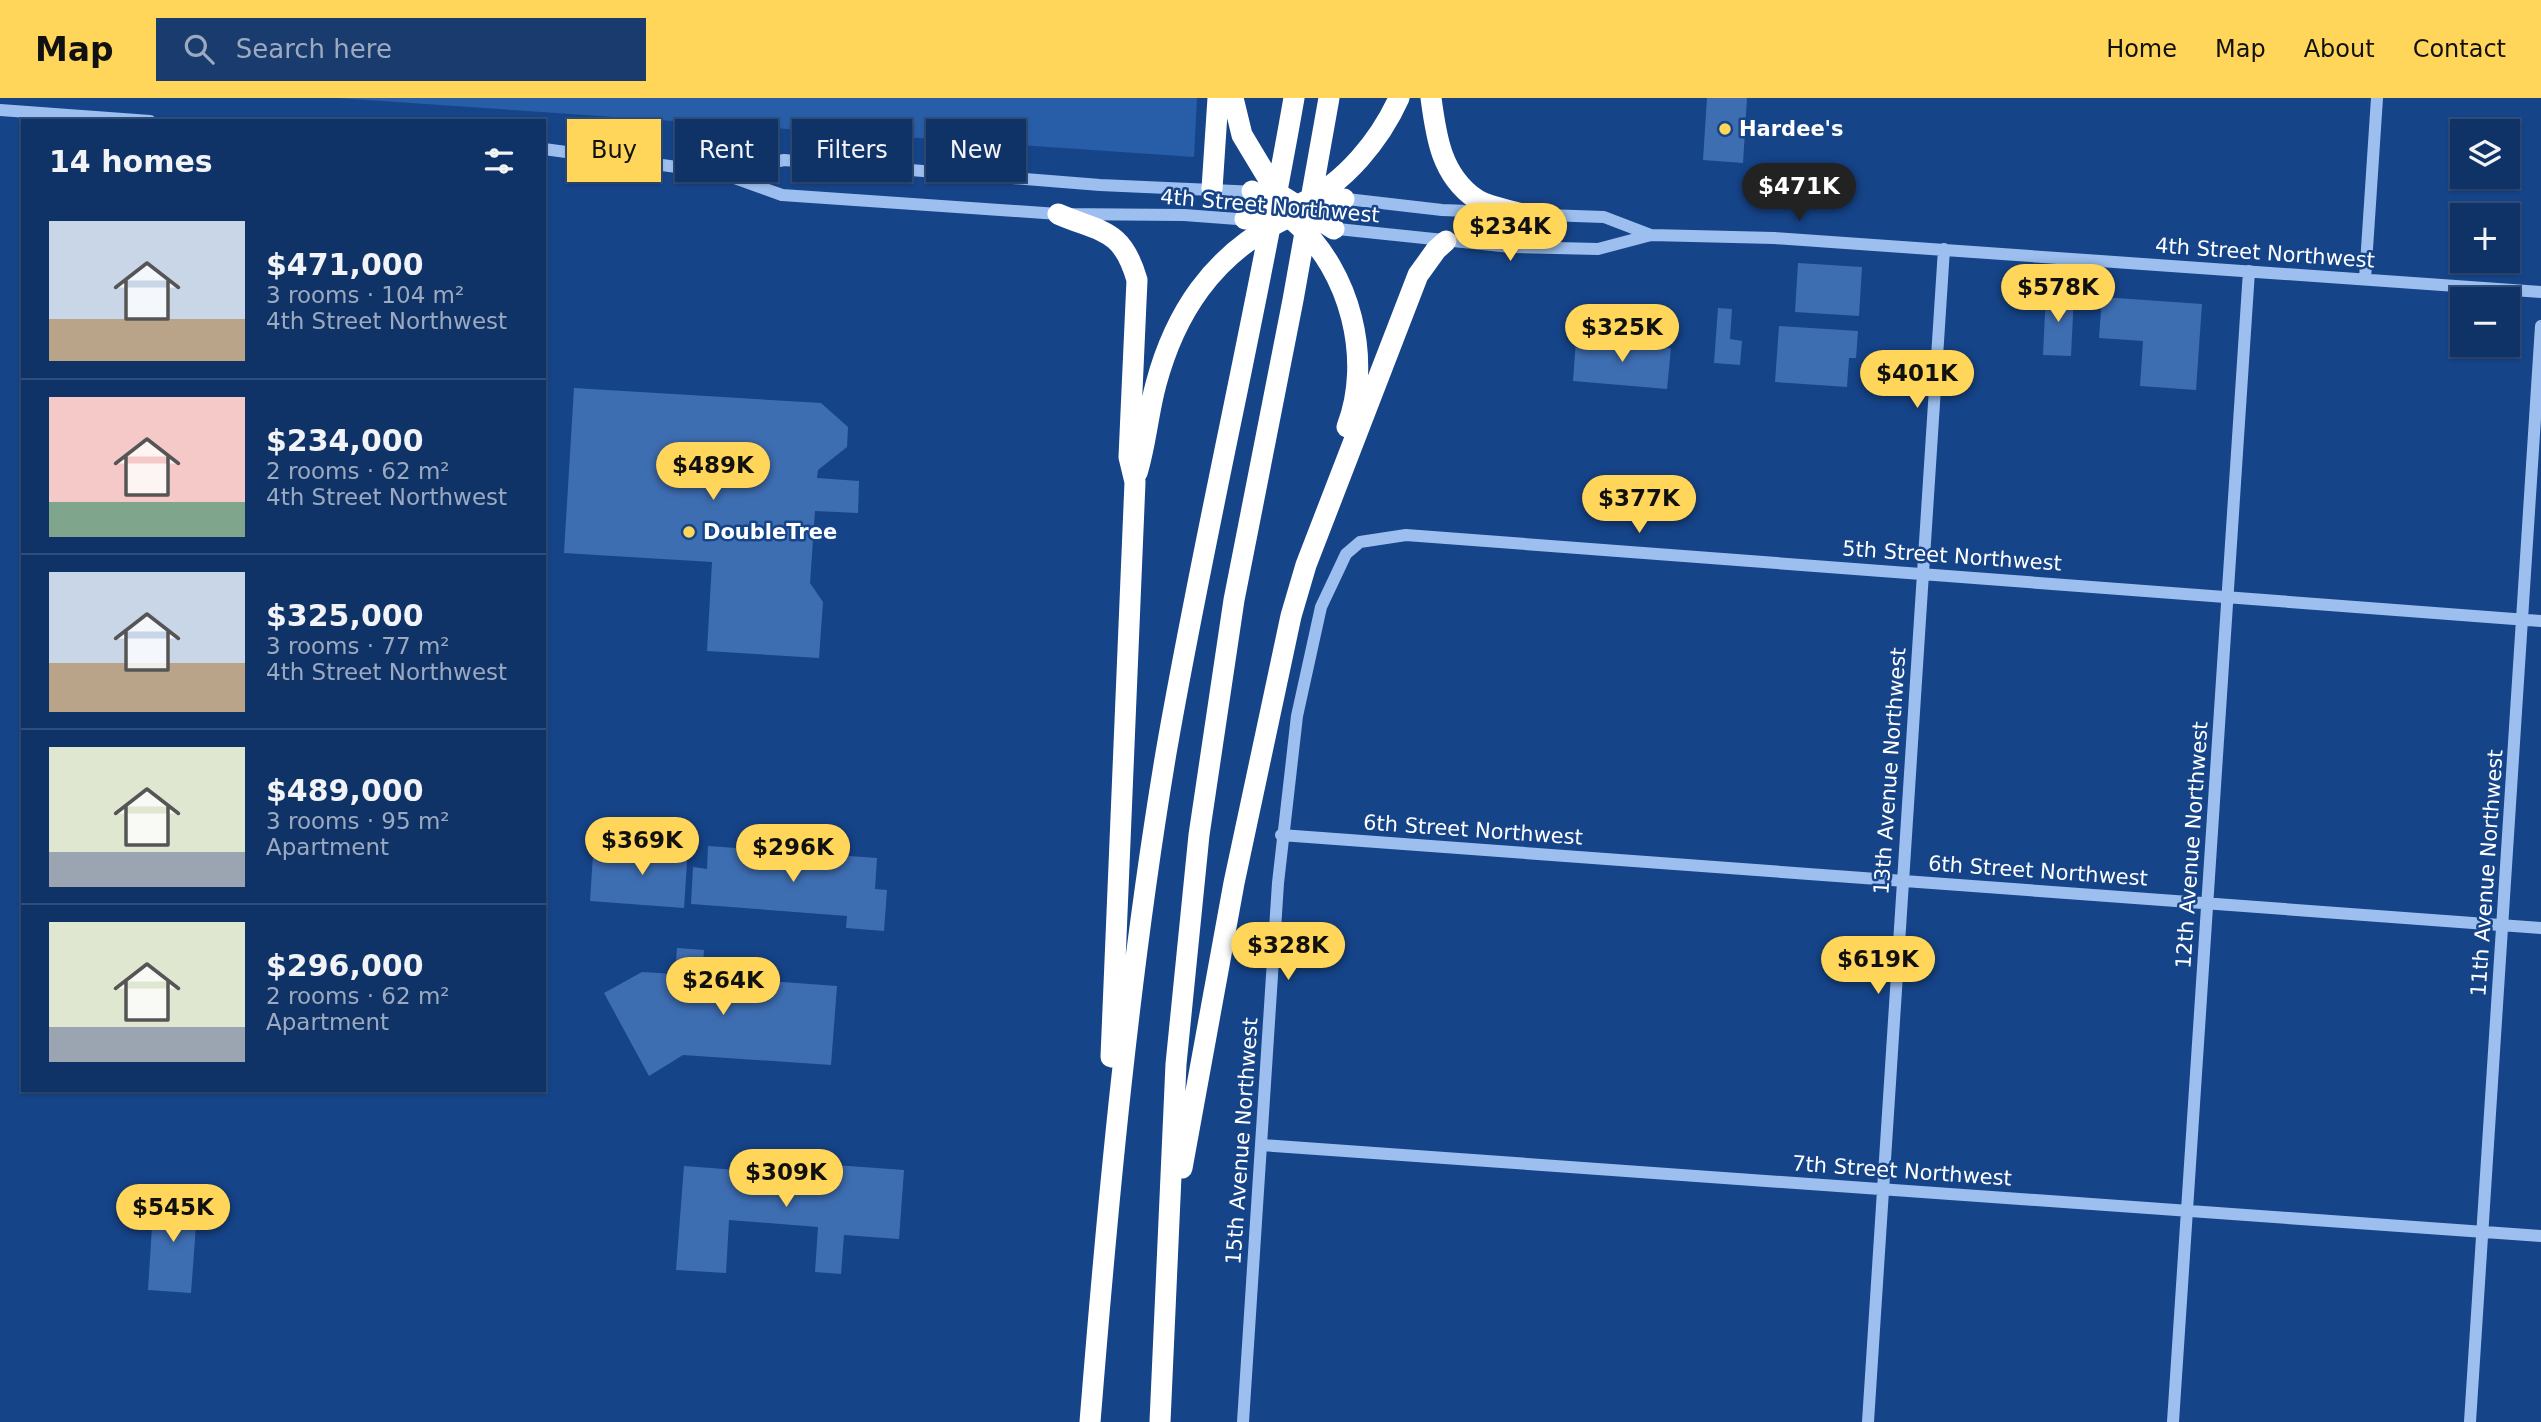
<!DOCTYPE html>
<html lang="en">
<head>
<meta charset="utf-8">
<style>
	:root { --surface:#103367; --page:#193b6d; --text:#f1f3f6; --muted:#9caac0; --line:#304e7b; --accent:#ffd55a }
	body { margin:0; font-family:"DejaVu Sans",sans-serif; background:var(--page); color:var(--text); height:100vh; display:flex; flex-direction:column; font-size:26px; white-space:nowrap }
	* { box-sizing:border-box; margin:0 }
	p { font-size:23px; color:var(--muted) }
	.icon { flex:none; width:38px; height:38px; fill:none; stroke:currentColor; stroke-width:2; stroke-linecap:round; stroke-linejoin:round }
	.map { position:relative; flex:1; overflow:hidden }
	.drawer { position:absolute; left:21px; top:21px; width:525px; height:973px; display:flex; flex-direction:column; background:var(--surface); border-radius:0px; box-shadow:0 2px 5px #0004,0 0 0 2px var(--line) }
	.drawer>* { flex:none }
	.top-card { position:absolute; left:567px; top:21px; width:665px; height:63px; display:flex; gap:14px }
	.controls { position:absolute; left:2450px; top:21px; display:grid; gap:14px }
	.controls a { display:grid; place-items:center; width:70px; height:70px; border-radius:0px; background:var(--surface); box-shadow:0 2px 5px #0004,0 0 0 2px var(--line); font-size:35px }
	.price { position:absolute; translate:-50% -60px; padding:0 16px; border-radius:24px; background:var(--accent); color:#111; font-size:23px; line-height:46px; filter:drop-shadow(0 2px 4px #0008) }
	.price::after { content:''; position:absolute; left:50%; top:42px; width:21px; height:16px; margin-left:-10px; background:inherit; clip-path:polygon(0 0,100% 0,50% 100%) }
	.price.current { background:#222; color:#fff }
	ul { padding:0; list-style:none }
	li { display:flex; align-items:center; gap:21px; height:175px; padding:0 28px }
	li+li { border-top:2px solid var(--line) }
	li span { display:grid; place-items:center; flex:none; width:196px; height:140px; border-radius:0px; color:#555 }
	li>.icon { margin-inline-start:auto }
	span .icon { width:84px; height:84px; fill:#fffc; stroke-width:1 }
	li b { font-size:30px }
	h2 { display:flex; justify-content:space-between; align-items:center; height:84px; padding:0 28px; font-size:30px }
	.tag { padding:0 24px; border-radius:0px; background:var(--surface); box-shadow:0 2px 5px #0004,0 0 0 2px var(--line); font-size:24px; line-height:63px }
	.tag.current { background:var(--accent); color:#111 }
	header { display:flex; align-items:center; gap:42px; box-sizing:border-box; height:98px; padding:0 35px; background:var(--accent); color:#111 }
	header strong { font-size:33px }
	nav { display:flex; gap:38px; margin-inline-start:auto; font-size:24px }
	.search { width:490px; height:63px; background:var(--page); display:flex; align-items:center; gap:18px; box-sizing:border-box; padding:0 24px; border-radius:0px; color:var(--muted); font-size:26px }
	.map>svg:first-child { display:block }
</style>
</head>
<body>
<header>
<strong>Map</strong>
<div class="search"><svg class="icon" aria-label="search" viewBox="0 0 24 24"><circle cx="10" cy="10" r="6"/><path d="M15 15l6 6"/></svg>Search here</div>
<nav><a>Home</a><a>Map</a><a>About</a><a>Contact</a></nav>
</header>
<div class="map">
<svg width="2541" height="1324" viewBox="0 0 2541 1324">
	<rect width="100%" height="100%" fill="#164489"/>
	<path fill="#285da7" d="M338 0H1197L1194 59Z"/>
	<path fill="#3e6eb2" d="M1707 0H1747L1743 65 1703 62Z
		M1798 165 1862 169 1859 218 1795 214Z
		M2046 195 2074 196 2071 258 2043 257Z
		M2102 199 2202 206 2196 292 2140 288 2143 243 2099 240Z
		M1718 210 1732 211 1730 241 1742 243 1740 267 1714 265Z
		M1779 228 1858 233 1856 260H1849L1847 289 1775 284Z
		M1576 242 1671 250 1667 291 1573 283Z
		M574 290 821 305 848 329 847 349 818 372 817 380 859 383 858 415 815 413 810 485 823 504 819 560 707 553 712 464 564 455Z
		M635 745 688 749 684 810 590 803 593 757 634 760Z
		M708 748 877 760 875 791 887 792 884 833 846 830 847 818 691 806 693 769 707 771Z
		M677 850 704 852 702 878 837 888 831 967 683 957 649 978 604 895 642 874 675 876Z
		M807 1065 904 1072 899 1141 844 1137 841 1176 815 1174 818 1129 729 1122 726 1175 676 1172 684 1068 806 1077Z
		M154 1097 198 1100 191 1195 148 1192Z"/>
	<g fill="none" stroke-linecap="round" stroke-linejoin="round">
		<path stroke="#9dbfef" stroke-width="12" d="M0 12 150 23
			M544 51 721 75 782 97 1058 116 1184 117 1251 122
			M721 75 784 62 1100 87 1257 94
			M1338 100 1442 112 1494 114
			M1519 116 1604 119 1651 137
			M1328 130 1511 149 1598 151 1651 137 1774 140 2541 194
			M2365 181 2377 0
			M1281 737 2541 830
			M1261 1047 2541 1138
			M1243 1324 1278 785 1297 618 1321 509 1346 456 1360 444 1406 437 2541 523
			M1868 1324 1944 151
			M2173 1324 2249 173
			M2470 1324 2541 228"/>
		<path stroke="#fff" stroke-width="21" d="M1233 0 1242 37 1277 95 1334 131
			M1431 0C1436 38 1441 77 1476 101 1488 109 1509 112 1523 116
			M1212 91 1218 0
			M1252 93C1267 103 1282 113 1296 125 1350 173 1373 261 1347 329
			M1058 116C1102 135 1122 130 1137 182L1129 359 1135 384 1111 959
			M1245 121C1264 117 1284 113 1302 105 1345 85 1380 42 1399 0
			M1137 375C1146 346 1148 315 1156 286 1175 215 1212 159 1279 124 1299 114 1323 108 1344 101
			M1182 1070 1234 785 1291 518 1306 467 1418 177 1436 152 1446 143
			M1090 1324C1108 1100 1129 876 1166 655 1204 436 1256 219 1294 0
			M1160 1324 1176 966 1199 737 1234 502 1293 202 1329 0"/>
	</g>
	<g fill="#ffd55a" stroke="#164489" stroke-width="2.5">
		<circle cx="1725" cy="31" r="7"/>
		<circle cx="689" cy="434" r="7"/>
	</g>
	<g text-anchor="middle" stroke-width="5" stroke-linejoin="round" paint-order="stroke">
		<g font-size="21" font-weight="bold" fill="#fff" stroke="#164489" text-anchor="start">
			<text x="1739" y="38">Hardee's</text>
			<text x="703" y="441">DoubleTree</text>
		</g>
		<g font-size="21" fill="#fff" stroke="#164489">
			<text transform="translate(1270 108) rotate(5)" y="7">4th Street Northwest</text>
			<text transform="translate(2265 155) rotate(4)" y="7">4th Street Northwest</text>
			<text transform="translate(1952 458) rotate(4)" y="7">5th Street Northwest</text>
			<text transform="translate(1890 673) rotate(-86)" y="7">13th Avenue Northwest</text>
			<text transform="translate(1473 732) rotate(4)" y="7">6th Street Northwest</text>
			<text transform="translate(2192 747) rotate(-86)" y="7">12th Avenue Northwest</text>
			<text transform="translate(2038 773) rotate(4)" y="7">6th Street Northwest</text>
			<text transform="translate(2487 775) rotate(-86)" y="7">11th Avenue Northwest</text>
			<text transform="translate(1242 1043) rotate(-86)" y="7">15th Avenue Northwest</text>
			<text transform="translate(1902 1073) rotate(4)" y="7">7th Street Northwest</text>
		</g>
	</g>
</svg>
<div class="controls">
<a><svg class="icon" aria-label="layers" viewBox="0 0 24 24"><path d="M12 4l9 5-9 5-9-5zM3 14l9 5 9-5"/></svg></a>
<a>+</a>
<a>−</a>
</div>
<b class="price current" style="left:1799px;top:125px">$471K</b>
<b class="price" style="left:1510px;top:165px">$234K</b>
<b class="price" style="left:2058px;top:226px">$578K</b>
<b class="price" style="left:1622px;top:266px">$325K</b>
<b class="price" style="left:1917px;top:312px">$401K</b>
<b class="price" style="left:713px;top:404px">$489K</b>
<b class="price" style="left:1639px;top:437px">$377K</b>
<b class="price" style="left:642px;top:779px">$369K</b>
<b class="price" style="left:793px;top:786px">$296K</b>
<b class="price" style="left:1288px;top:884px">$328K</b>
<b class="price" style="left:1878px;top:898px">$619K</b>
<b class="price" style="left:723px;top:919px">$264K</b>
<b class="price" style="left:786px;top:1111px">$309K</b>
<b class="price" style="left:173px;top:1146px">$545K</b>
<div class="top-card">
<a class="tag current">Buy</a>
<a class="tag">Rent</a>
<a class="tag">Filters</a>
<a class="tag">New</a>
</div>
<section class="drawer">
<h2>14 homes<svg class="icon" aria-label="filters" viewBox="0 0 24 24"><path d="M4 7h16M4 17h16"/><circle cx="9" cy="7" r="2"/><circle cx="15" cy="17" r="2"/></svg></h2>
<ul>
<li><span style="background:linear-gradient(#c9d6e8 70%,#b9a48a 0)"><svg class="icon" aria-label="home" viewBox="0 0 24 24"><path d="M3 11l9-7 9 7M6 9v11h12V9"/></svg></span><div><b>$471,000</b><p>3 rooms · 104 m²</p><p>4th Street Northwest</p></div></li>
<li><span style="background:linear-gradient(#f6c9c9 75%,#7fa58c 0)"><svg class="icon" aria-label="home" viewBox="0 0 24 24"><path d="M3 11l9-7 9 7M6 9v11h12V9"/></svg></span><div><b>$234,000</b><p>2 rooms · 62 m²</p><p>4th Street Northwest</p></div></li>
<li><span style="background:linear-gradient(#c9d6e8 65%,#b9a48a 0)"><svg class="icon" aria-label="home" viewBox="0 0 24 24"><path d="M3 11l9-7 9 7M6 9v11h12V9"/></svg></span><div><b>$325,000</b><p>3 rooms · 77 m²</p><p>4th Street Northwest</p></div></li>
<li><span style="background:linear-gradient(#dfe7d0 75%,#9aa5b1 0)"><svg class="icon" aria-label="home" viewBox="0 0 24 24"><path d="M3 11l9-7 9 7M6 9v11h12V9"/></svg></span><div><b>$489,000</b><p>3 rooms · 95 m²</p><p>Apartment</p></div></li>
<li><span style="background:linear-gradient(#dfe7d0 75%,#9aa5b1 0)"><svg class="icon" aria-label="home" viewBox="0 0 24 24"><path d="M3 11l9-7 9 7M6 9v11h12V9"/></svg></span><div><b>$296,000</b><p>2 rooms · 62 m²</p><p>Apartment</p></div></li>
</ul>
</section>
</div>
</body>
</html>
